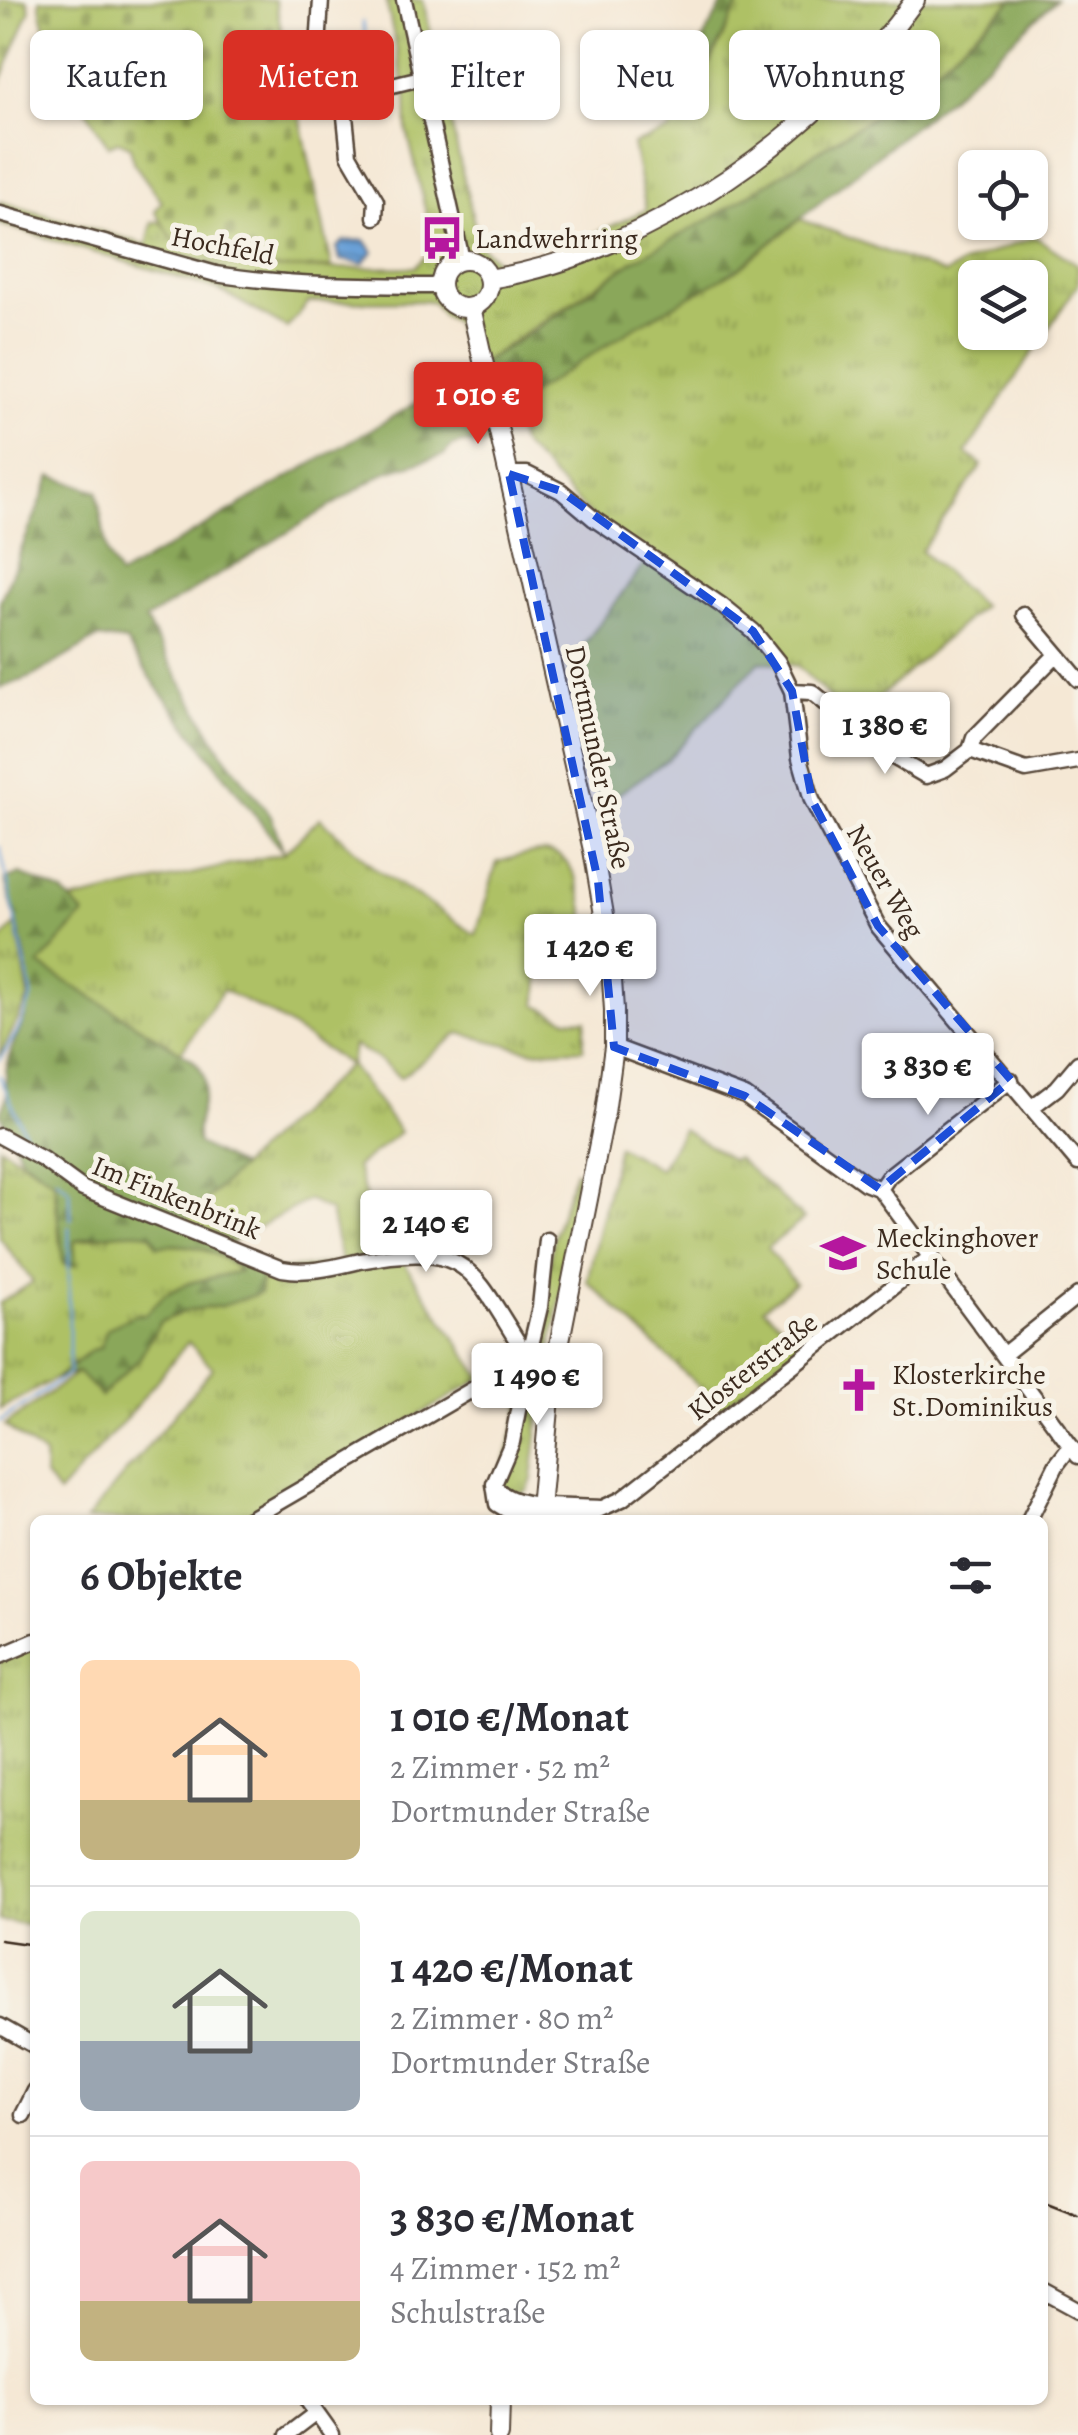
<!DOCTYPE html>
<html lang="de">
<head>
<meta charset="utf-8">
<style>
	:root { --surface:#fff; --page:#f2f2f3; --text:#2b2b33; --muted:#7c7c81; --line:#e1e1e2; --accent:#d93025 }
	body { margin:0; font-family:Alegreya,serif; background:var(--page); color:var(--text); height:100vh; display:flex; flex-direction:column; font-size:38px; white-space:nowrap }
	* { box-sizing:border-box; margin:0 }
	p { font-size:32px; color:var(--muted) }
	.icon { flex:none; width:55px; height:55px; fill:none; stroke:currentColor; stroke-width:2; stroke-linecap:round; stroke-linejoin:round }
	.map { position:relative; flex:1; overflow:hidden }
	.details { position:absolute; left:30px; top:1515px; width:1018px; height:890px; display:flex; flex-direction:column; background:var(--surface); border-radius:15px; box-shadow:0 2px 8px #0004 }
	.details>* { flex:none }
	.top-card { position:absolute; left:30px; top:30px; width:1020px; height:90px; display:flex; gap:20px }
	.fabs { position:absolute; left:958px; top:150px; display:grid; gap:20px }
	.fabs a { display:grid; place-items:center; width:90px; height:90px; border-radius:15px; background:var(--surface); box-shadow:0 2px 8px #0004; font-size:50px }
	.price { position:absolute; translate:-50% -85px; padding:0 22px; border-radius:10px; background:#fff; color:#222; font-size:32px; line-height:65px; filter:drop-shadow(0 2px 5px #0008) }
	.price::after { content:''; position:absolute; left:50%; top:60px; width:30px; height:22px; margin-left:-15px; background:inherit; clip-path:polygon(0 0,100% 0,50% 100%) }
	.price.current { background:var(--accent); color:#fff }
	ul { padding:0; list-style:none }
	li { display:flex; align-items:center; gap:30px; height:250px; padding:0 50px }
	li+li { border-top:2px solid var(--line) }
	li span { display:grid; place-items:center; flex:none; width:280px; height:200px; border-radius:15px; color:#555 }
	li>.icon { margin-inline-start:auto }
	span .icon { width:120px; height:120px; fill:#fffc; stroke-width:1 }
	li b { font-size:42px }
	h2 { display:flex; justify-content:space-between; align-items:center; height:120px; padding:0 50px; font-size:42px }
	.tag { padding:0 35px; border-radius:15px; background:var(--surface); box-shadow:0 2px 8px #0004; font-size:35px; line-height:90px }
	.tag.current { background:var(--accent); color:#fff }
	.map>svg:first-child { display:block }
</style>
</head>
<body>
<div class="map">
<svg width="1078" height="2435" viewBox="0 0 1078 2435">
	<defs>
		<pattern id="grass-tufts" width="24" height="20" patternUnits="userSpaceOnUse" patternTransform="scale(2.5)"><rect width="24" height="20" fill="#aec165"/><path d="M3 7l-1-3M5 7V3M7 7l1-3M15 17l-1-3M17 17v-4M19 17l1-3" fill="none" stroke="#8f9d53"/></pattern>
		<pattern id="forest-firs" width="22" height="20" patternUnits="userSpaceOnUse" patternTransform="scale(2.5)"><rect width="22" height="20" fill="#8aa75a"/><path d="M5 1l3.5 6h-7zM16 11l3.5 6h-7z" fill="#72884a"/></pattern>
		<pattern id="cemetery-stones" width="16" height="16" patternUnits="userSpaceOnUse" patternTransform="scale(2.5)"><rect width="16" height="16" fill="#aec165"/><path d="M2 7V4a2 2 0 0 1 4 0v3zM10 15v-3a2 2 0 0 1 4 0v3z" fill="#8f9d53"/></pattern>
		<pattern id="water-rules" width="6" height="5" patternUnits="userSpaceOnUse" patternTransform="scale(2.5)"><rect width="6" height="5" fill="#6ba1d8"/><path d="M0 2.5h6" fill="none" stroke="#5983af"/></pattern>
	</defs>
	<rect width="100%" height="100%" fill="#f7f3e8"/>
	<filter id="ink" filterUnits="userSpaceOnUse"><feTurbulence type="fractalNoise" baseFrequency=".01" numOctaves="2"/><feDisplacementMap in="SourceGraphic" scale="20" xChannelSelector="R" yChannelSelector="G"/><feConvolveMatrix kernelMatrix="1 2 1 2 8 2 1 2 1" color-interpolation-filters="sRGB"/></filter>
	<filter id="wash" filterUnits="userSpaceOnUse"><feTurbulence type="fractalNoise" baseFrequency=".0048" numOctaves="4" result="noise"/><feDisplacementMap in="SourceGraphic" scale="40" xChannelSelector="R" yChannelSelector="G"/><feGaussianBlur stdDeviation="2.25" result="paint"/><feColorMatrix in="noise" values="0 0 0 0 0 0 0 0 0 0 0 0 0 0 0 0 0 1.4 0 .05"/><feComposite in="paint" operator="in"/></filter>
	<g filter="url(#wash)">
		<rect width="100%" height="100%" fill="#f5e8d5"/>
		<path fill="url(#grass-tufts)" stroke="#747642" stroke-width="2.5" fill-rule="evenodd" d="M386 0H423L479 245 504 266 571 245 646 210 633 144 669 131 678 107 687 109 741 0H1013L922 80 879 113 712 218 636 259 469 371 455 321 442 315 432 301 309 302 287 328 217 289 0 224V202L147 245 152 222H161L189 256 312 269 415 267 434 247 407 130 406 93Z
			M800 219 945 274 964 263 1035 237 1078 265V284L966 453 982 465 921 551 982 606 853 721 798 666 760 661 667 760 601 806 569 664 649 558 594 519 520 443 513 405 628 331 738 269ZM975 278H1030V332H975Z
			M320 818 374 868 476 935 497 862C512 859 530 851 545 852 588 853 586 939 590 970L542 960 536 1005 566 1019 586 1020 583 1049 533 1051 459 1033 400 1078 381 1061 353 1045 350 1065 400 1132 356 1167 384 1253 341 1262 330 1211 308 1200 233 1241 182 1221 349 1065 271 1014 223 990 181 1052 39 965 84 915 71 901 284 853Z
			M16 924 29 997 0 1056V942Z
			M683 1129 732 1160 736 1157 804 1219 767 1248 795 1283 763 1308 803 1343 722 1408 587 1281 618 1146 660 1169Z
			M0 1146 54 1181 60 1243C92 1241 118 1227 151 1234L157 1246C188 1242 218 1250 241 1272L189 1283 165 1295 146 1314 134 1315 100 1348 92 1350 55 1379 0 1409V1303L33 1282 0 1238Z
			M575 1171 587 1175 547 1363 534 1361 554 1235Z
			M399 1255 482 1378 240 1520H86L213 1368 188 1342 123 1422 58 1494 45 1476 44 1456 5 1425 78 1372 100 1395 139 1359 160 1322 188 1310 222 1306 263 1262 280 1270Z
			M532 1367 545 1369 532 1479 528 1490 516 1496 501 1486 502 1472Z
			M35 1646V1925L0 1921V1660Z"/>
		<path fill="url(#forest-firs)" stroke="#62683c" stroke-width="2.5" d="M725 0H741L686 109 678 107 688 89 682 77Z
			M1013 0H1056L951 96 738 269 628 331 517 403 495 411 502 447 463 443 451 446 444 455 386 472 145 620 220 749 271 816 284 853 160 691 126 642 98 638 31 677 0 688V602L51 476 97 491 107 554 119 576 454 381 535 330 636 259 712 218 879 113 922 80Z
			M20 874 62 892 84 914 39 965 192 1059C222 1087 190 1113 198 1144L241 1167 183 1221 233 1241 231 1248 263 1262 260 1293 222 1306 188 1310 160 1322 139 1359 101 1396 78 1372 55 1379 92 1350 100 1348 107 1329 134 1315 146 1314 164 1295 189 1283 240 1271C218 1249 188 1242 157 1246L151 1234C134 1231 88 1234 74 1242L76 1265 63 1264 55 1181 22 1159 0 1113 7 1096C0 1048 25 1036 29 995 32 968 12 908 5 880Z"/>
		<path fill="url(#cemetery-stones)" stroke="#747642" stroke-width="2.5" d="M0 0H27L30 9 0 84Z
			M40 0H275L332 267C306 270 210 269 189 256 178 250 161 221 155 211L162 202 133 162 130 146 118 141 108 146C89 114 38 35 40 0Z"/>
		<path fill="url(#water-rules)" stroke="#53667b" stroke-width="2.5" d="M365 240 373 252 363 264 340 260 337 247 344 241Z"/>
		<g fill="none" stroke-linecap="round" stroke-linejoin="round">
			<path stroke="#6ba1d8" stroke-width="2.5" d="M363 22 373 83
				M0 847 32 996 18 1030 0 1060
				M0 1076 29 1143
				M56 1178 70 1190 71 1220
				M0 1421 69 1374V1227"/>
		</g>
	</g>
	<g filter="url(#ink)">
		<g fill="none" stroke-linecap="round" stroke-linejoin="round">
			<g stroke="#574639" stroke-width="19">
				<path id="minor" d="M321 0 318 48 321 64 343 97 349 155 376 201 375 217
					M404 0 462 260
					M343 97 421 78
					M0 214 216 274C288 286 360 285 432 286L442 283
					M509 474H527L561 491 594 519 721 605 753 631 778 662 792 691 800 758 812 800 878 926 1078 1163
					M1024 615 1078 679
					M1057 654 974 738 970 750 1026 770 1078 761
					M792 691 812 692 890 755 926 776 945 769 970 750
					M614 1047 745 1096 865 1183 880 1189 1078 1456
					M1032 1107 1057 1088 1078 1063
					M0 1136 42 1159 83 1189 282 1269C309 1274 334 1267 360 1261 473 1239 472 1272 528 1358L512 1442 494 1484 497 1504 514 1514 583 1517 622 1499 932 1256
					M880 1189 889 1176 1011 1080
					M1003 1355 1078 1295
					M528 1358 540 1307 547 1240
					M497 1489C515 1510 573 1506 600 1508
					M248 1520 513 1366 527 1362
					M1029 1520 1057 1464 1071 1446
					M0 1656 35 1641
					M0 2026 35 2046
					M23 2115 35 2091
					M1042 2297 1045 2292 1078 2310
					M307 2400 332 2435
					M287 2435 316 2413"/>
			</g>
			<g stroke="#574639" stroke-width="22">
				<path id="major" d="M441 284a24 24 0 1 1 48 0a24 24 0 1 1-48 0Z
					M489 279C650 254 821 131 915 0
					M471 307 593 850 610 950 614 1010V1047L605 1113 551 1386 539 1520
					M499 2435 500 2400"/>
			</g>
			<use href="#minor" stroke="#fff" stroke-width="14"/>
			<use href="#major" stroke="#fff" stroke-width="18"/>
			<path stroke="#3b2a1e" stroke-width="2.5" d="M0 1940 35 1945
				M1042 2201 1078 2215"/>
		</g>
	</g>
	<path fill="#1d4ed8" fill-opacity="0.2" stroke="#1d4ed8" stroke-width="8" stroke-dasharray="20 12" stroke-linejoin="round" d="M509 474 561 491 753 631 792 691 812 800 878 926 1011 1080 880 1189 745 1096 614 1047 598 881Z"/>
	<defs>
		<g id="bus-bare" transform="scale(3.45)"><path d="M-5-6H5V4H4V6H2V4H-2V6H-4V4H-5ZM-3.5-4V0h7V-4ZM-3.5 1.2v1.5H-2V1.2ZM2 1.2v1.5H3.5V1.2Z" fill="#b5179e" stroke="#f7f3e8" stroke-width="2.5" paint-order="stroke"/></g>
		<g id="school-bare" transform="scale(3.45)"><path d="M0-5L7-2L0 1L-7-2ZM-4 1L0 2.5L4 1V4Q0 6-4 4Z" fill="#b5179e" stroke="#f7f3e8" stroke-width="2.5" paint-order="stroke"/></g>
		<g id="church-bare" transform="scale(3.45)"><path d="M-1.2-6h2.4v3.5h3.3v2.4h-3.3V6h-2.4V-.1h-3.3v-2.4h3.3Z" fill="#b5179e" stroke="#f7f3e8" stroke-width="2.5" paint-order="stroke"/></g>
	</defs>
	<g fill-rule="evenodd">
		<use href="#bus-bare" x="442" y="238"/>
		<use href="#school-bare" x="843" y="1253"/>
		<use href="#church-bare" x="859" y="1390"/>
	</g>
	<g text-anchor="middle" stroke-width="10" stroke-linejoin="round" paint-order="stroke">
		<g font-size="28" fill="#3b2a1e" stroke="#f7f3e8" text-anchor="start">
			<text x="475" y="248">Landwehrring</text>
			<text x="876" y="1247">Meckinghover<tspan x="876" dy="32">Schule</tspan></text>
			<text x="892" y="1384">Klosterkirche<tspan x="892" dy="32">St.Dominikus</tspan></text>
		</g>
		<g font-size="28" fill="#3b2a1e" stroke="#f7f3e8">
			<text transform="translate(223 245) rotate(11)" y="10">Hochfeld</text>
			<text transform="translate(599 757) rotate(78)" y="10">Dortmunder Straße</text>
			<text transform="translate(886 881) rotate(60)" y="10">Neuer Weg</text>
			<text transform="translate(177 1197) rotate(22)" y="10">Im Finkenbrink</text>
			<text transform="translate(752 1366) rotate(-38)" y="10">Klosterstraße</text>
		</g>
	</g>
</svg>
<div class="fabs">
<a><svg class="icon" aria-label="locate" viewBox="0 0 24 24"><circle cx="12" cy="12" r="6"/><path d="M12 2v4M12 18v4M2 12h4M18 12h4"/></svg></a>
<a><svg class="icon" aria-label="layers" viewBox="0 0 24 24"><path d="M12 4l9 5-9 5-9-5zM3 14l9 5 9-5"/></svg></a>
</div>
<b class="price current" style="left:478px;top:447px">1 010 €</b>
<b class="price" style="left:885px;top:777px">1 380 €</b>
<b class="price" style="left:590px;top:999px">1 420 €</b>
<b class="price" style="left:928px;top:1118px">3 830 €</b>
<b class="price" style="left:426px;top:1275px">2 140 €</b>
<b class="price" style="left:537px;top:1428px">1 490 €</b>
<div class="top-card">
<a class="tag">Kaufen</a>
<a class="tag current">Mieten</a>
<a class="tag">Filter</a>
<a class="tag">Neu</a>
<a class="tag">Wohnung</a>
</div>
<section class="details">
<h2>6 Objekte<svg class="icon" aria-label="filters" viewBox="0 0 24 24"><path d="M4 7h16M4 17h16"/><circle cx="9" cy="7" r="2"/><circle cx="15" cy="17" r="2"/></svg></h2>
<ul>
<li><span style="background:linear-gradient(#ffd9b3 70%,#c2b280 0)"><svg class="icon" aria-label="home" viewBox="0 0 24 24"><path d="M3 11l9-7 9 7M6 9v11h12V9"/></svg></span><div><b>1 010 €/Monat</b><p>2 Zimmer · 52 m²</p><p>Dortmunder Straße</p></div></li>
<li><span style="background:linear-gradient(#dfe7d0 65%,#9aa5b1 0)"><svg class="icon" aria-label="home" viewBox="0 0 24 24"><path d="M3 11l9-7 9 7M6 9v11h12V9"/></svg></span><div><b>1 420 €/Monat</b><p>2 Zimmer · 80 m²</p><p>Dortmunder Straße</p></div></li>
<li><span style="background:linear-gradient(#f6c9c9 70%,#c2b280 0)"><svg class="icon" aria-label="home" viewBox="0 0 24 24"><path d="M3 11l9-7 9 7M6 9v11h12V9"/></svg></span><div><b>3 830 €/Monat</b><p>4 Zimmer · 152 m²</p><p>Schulstraße</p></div></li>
</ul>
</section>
</div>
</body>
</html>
